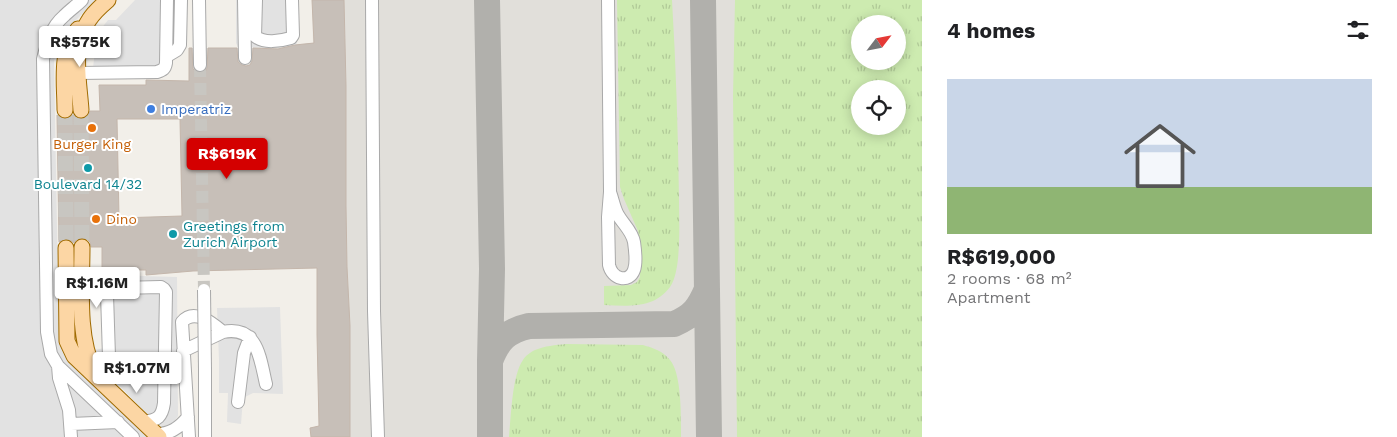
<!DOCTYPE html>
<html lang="en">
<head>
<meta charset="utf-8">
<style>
	:root { --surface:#fff; --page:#f6f6f6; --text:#202124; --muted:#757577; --line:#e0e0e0; --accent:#d40000 }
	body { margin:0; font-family:"Work Sans",sans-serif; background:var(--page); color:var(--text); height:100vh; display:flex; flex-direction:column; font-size:19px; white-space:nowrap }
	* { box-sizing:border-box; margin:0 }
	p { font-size:16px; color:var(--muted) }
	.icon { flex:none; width:28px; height:28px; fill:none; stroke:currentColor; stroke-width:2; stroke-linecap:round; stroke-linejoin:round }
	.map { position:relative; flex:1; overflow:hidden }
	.panel { display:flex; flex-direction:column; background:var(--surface); width:475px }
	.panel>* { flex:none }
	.needle { width:32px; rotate:58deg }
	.buttons { position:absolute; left:851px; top:15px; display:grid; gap:10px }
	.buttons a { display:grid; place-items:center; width:55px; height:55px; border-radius:50%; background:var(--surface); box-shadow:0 2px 12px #0003; font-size:25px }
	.price { position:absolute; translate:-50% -42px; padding:0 11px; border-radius:5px; background:#fff; color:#222; font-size:16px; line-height:32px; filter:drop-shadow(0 1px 2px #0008) }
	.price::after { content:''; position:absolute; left:50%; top:30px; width:15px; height:11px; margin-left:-8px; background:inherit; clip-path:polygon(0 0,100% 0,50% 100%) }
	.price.on { background:var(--accent); color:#fff }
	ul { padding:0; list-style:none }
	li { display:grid; align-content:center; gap:10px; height:265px; padding:0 25px }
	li+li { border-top:1px solid var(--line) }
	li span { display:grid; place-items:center; height:155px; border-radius:0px; color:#555 }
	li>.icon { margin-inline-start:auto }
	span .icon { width:90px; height:90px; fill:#fffc; stroke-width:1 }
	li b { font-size:21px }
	h2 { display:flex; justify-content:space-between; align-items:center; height:60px; padding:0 25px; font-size:21px }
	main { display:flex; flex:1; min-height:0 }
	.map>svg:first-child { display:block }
</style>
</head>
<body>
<main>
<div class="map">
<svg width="922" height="437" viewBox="0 0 922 437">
	<defs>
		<pattern id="grass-tufts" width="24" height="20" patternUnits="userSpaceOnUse" patternTransform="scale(1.25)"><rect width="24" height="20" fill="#cdebb0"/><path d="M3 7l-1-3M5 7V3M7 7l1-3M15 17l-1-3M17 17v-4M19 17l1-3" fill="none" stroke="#b0c997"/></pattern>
	</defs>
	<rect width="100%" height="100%" fill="#f2efe9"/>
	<path fill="#e1dfda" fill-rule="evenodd" d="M312 0H922V437H311L310 428 319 426 317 334V268L189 81V48H252L313 43ZM860 24H898V61H860ZM860 89H898V126H860Z"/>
	<path fill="url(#grass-tufts)" fill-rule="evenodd" d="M617 0H672C676 66 678 132 679 198 679 219 682 271 670 287 654 309 628 306 604 305V286L631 285 637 282 640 277 639 238 638 231 624 199 620 187Z
		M735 0H922V437H737L733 96ZM860 24H898V61H860ZM860 89H898V126H860Z
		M566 344 643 345C653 348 663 351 670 360 682 374 681 418 681 437H509C511 417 512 375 523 360 525 356 531 352 535 350 545 346 555 345 566 344Z"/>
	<path fill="#e2e2e2" d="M0 0H96L67 29 57 42 54 62 59 337 62 347 148 437H0Z
		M135 0H163L159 65 155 69 93 68 97 34 108 20H116Z
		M236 0H295L298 37 296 46 242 48 238 47 236 43Z
		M103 275 177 277 178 416 172 424 162 426 157 424 101 367 91 351 104 348Z
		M280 307 283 394 253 393 243 398 241 424 227 422 228 393H219V360L217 308Z"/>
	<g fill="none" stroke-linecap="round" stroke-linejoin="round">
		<path stroke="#b1b0ac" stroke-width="26" d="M487 0 492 269 490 361V437
			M703 0 709 437
			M490 361C498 340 507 331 529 326L674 324C693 316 699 308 707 289"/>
	</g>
	<path fill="#c7bfb8" stroke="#c4b6ab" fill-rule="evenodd" d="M312 0H344L346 86V206L347 267 350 326V437H311L310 428 319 426 317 334V268L193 271 146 275V270H102V247H91L90 242 87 239 83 238 77 239 74 243 70 240 66 239 59 242 57 115 60 118 65 119 69 118 73 115 77 118 82 119 87 117 90 111H100L99 85H146V80L189 81V48H192L193 69 196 72 201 73 205 72 207 68 208 48H237L238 62 242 65 246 66 250 65 252 61 253 48 278 49 295 45 314 43ZM117 119H180L182 216 119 218Z"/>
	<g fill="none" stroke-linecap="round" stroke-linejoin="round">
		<path stroke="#c8c6c1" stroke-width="12" stroke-dasharray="12 6" stroke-linecap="butt" d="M200 65 204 290"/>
		<path stroke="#c8c6c1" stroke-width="15" stroke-dasharray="15 8" stroke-linecap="butt" d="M65 110 66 248
			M81 110 82 247"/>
		<g stroke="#a9a9a9" stroke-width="14">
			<path id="minor" d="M82 0C76 6 70 10 64 16 51 27 47 43 43 59L47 332 51 354 58 366 133 437
				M199 0 200 65
				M244 0 245 58
				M256 0 255 36C263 44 281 41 291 38L293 35 292 0
				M372 0 374 311 378 437
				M608 0 610 192
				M167 56 177 50 180 45 181 0
				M78 73 157 72C163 70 165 69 166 63L167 0
				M610 192C613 200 614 208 618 215 623 224 632 231 634 242 635 249 637 262 634 270 629 284 612 279 609 265L608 217Z
				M183 351 223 332C258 325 260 359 266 384
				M58 366 59 378 69 410 71 437
				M205 370V437
				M108 388 109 357 107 294 113 290 119 288 161 287 164 289 166 292 164 403C162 417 158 420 144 422
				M238 402 244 353 250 337
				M71 424 118 422
				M156 434C170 434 179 428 188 417
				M189 437 182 322C194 308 211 322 223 332"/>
		</g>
		<g stroke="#a06b00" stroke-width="17">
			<path id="major" d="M65 110C65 83 59 51 78 29
				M81 110C79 80 71 46 89 20 94 12 101 6 108 0
				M82 247C82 285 77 337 94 370
				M66 248 67 341 74 356 159 437"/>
		</g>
		<use href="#minor" stroke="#fff" stroke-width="12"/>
		<use href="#major" stroke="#fcd6a4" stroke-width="15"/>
		<g stroke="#a9a9a9" stroke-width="14" stroke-linecap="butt">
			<path id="minor-bridge" d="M204 290 205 370"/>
		</g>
		<use href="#minor-bridge" stroke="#fff" stroke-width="12"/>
	</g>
	<circle fill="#3f7fe0" stroke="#fff" stroke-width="2" cx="151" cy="109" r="5"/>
	<g fill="#e8710a" stroke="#fff" stroke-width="2">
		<circle cx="92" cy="128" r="5"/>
		<circle cx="96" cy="219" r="5"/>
	</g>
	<g fill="#0f9aa8" stroke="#fff" stroke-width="2">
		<circle cx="88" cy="168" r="5"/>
		<circle cx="173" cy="234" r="5"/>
	</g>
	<g text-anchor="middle" stroke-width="4" stroke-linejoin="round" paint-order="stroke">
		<g font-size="14" fill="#366cbe" stroke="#fff" text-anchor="start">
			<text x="161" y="114">Imperatriz</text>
		</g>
		<g font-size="14" fill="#c56008" stroke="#fff">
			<text x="92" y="149">Burger King</text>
			<text x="106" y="224" text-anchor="start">Dino</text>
		</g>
		<g font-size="14" fill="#0d838f" stroke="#fff">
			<text x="88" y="189">Boulevard 14/32</text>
			<text x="183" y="231" text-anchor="start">Greetings from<tspan x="183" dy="16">Zurich Airport</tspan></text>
		</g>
	</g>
</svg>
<div class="buttons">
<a><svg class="needle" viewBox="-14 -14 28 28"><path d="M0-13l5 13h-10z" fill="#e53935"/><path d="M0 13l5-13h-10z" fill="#757577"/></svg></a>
<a><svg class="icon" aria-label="locate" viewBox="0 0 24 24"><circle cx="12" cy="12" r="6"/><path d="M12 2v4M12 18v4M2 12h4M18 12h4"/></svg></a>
</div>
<b class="price" style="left:80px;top:68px">R$575K</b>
<b class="price on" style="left:227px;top:180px">R$619K</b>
<b class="price" style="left:97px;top:309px">R$1.16M</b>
<b class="price" style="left:137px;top:394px">R$1.07M</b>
</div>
<section class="panel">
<h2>4 homes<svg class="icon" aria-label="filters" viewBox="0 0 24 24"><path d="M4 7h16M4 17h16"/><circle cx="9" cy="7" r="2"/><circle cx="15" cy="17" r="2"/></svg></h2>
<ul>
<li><span style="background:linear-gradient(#c9d6e8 70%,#8fb573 0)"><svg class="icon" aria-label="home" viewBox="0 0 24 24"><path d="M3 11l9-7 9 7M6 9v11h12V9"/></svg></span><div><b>R$619,000</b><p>2 rooms · 68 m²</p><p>Apartment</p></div></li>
</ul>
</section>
</main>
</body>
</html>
